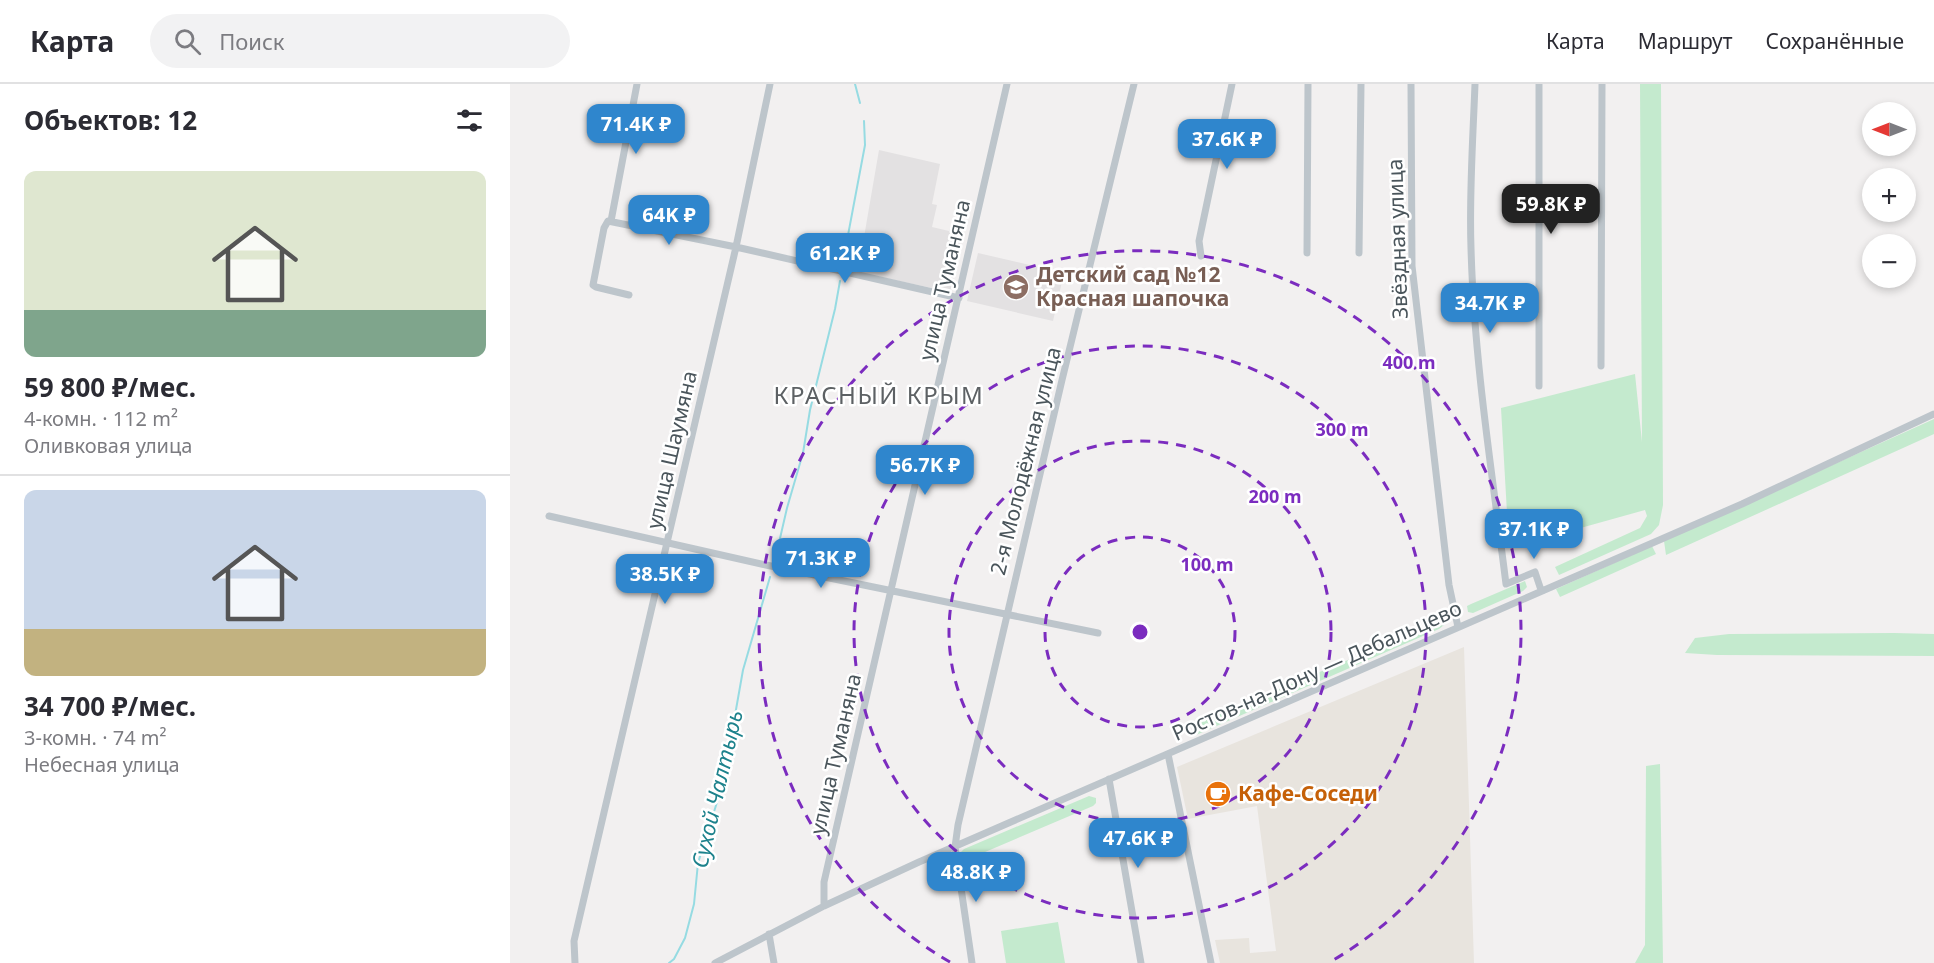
<!DOCTYPE html>
<html lang="ru">
<head>
<meta charset="utf-8">
<style>
	:root { --surface:#fff; --page:#f2f2f3; --text:#2b2b33; --muted:#7c7c81; --line:#e1e1e2; --accent:#2f86cd }
	body { margin:0; font-family:"Noto Sans",sans-serif; background:var(--page); color:var(--text); height:100vh; display:flex; flex-direction:column; font-size:22px; white-space:nowrap }
	* { box-sizing:border-box; margin:0 }
	p { font-size:20px; color:var(--muted) }
	.icon { flex:none; width:33px; height:33px; fill:none; stroke:currentColor; stroke-width:2; stroke-linecap:round; stroke-linejoin:round }
	.map { position:relative; flex:1; overflow:hidden }
	.side { display:flex; flex-direction:column; background:var(--surface); width:510px }
	.side>* { flex:none }
	.needle { width:39px; rotate:270deg }
	.fabs { position:absolute; left:1352px; top:18px; display:grid; gap:12px }
	.fabs a { display:grid; place-items:center; width:54px; height:54px; border-radius:50%; background:var(--surface); box-shadow:0 3px 9px #0003; font-size:30px }
	.price { position:absolute; translate:-50% -51px; padding:0 14px; border-radius:12px; background:var(--accent); color:#fff; font-size:20px; line-height:39px; filter:drop-shadow(0 2px 3px #0008) }
	.price::after { content:''; position:absolute; left:50%; top:36px; width:18px; height:14px; margin-left:-9px; background:inherit; clip-path:polygon(0 0,100% 0,50% 100%) }
	.price.selected { background:#222; color:#fff }
	ul { padding:0; list-style:none }
	li { display:grid; align-content:center; gap:12px; height:318px; padding:0 24px }
	li+li { border-top:2px solid var(--line) }
	li span { display:grid; place-items:center; height:186px; border-radius:12px; color:#555 }
	li>.icon { margin-inline-start:auto }
	span .icon { width:108px; height:108px; fill:#fffc; stroke-width:1 }
	li b { font-size:26px }
	h2 { display:flex; justify-content:space-between; align-items:center; height:72px; padding:0 24px; font-size:26px }
	header { display:flex; align-items:center; gap:36px; box-sizing:border-box; height:84px; padding:0 30px; background:var(--surface); border-bottom:2px solid var(--line) }
	header strong { font-size:28px }
	nav { display:flex; gap:33px; margin-inline-start:auto; font-size:21px }
	.search { width:420px; height:54px; background:var(--page); display:flex; align-items:center; gap:15px; box-sizing:border-box; padding:0 21px; border-radius:33px; color:var(--muted); font-size:22px }
	main { display:flex; flex:1; min-height:0 }
	.map>svg:first-child { display:block }
</style>
</head>
<body>
<header>
<strong>Карта</strong>
<div class="search"><svg class="icon" aria-label="search" viewBox="0 0 24 24"><circle cx="10" cy="10" r="6"/><path d="M15 15l6 6"/></svg>Поиск</div>
<nav><a>Карта</a><a>Маршрут</a><a>Сохранённые</a></nav>
</header>
<main>
<section class="side">
<h2>Объектов: 12<svg class="icon" aria-label="filters" viewBox="0 0 24 24"><path d="M4 7h16M4 17h16"/><circle cx="9" cy="7" r="2"/><circle cx="15" cy="17" r="2"/></svg></h2>
<ul>
<li><span style="background:linear-gradient(#dfe7d0 75%,#7fa58c 0)"><svg class="icon" aria-label="home" viewBox="0 0 24 24"><path d="M3 11l9-7 9 7M6 9v11h12V9"/></svg></span><div><b>59 800 ₽/мес.</b><p>4-комн. · 112 m²</p><p>Оливковая улица</p></div></li>
<li><span style="background:linear-gradient(#c9d6e8 75%,#c2b280 0)"><svg class="icon" aria-label="home" viewBox="0 0 24 24"><path d="M3 11l9-7 9 7M6 9v11h12V9"/></svg></span><div><b>34 700 ₽/мес.</b><p>3-комн. · 74 m²</p><p>Небесная улица</p></div></li>
</ul>
</section>
<div class="map">
<svg width="1424" height="879" viewBox="0 0 1424 879">
	<rect width="100%" height="100%" fill="#f2f0f0"/>
	<path fill="#e8e4de" d="M954 563 964 879H710L705 856 739 854 740 869 766 867 747 722 678 735 667 683Z"/>
	<path fill="#e3e1e2" d="M369 66 430 80 422 120 427 121 422 143 439 147 441 141 455 144 440 208 348 188Z
		M468 169 554 189 543 237 457 217Z"/>
	<path fill="#c4eace" d="M1130 0H1151L1153 421 1149 441 1141 450 1049 491 1045 483 1130 444 1137 432 1135 426 999 464 991 324 1125 290 1132 358Z
		M1424 335V350L1156 471 1154 457Z
		M1142 462 1146 470 1050 513 1046 505Z
		M1015 497 1017 503 1013 507 963 529 958 528 957 522 961 520Z
		M934 541 929 545 686 651 689 639 916 543Z
		M1384 549 1424 550V572L1207 571 1175 569 1185 554 1219 550Z
		M1150 680 1153 879H1125L1135 861 1136 682Z
		M579 712 586 714V719L583 722 454 777 449 774 450 769 454 765Z
		M548 838 555 879H496L491 847Z"/>
	<g fill="none" stroke-linecap="round" stroke-linejoin="round">
		<path stroke="#96dbe2" stroke-width="2" d="M345 0 350 19
			M332 183 355 61 354 37
			M265 476 277 424 293 369 300 326 325 225 330 197
			M159 879 164 875 175 854 184 820 188 779 213 699 233 586 260 493"/>
		<path stroke="#bdc5cb" stroke-width="7" d="M901 0 902 182 939 501 948 543
			M965 0C963 54 959 110 961 164 964 276 982 388 996 500L1025 488 1031 506
			M1029 0V302
			M101 137 127 0
			M797 169 798 0
			M849 169 851 0
			M691 172 689 157 722 0
			M119 211 86 203 83 201 94 144 98 137 226 163 449 214
			M1091 282 1092 0
			M39 432 256 481 588 549
			M658 670 701 879
			M599 695 631 879
			M314 822V798L497 0
			M259 850 264 879
			M65 879 64 857 226 163 260 0
			M205 879 314 822 409 778 1232 420 1424 330
			M462 879 445 763 448 741 552 296 624 0"/>
	</g>
	<g fill="none" stroke="#7b2cbf" stroke-width="3" stroke-dasharray="10 8">
		<circle cx="630" cy="548" r="95"/>
		<circle cx="630" cy="548" r="191"/>
		<circle cx="630" cy="548" r="286"/>
		<path d="M440 878A381 381 0 1 1 820 878"/>
	</g>
	<defs>
		<g id="school-disc" transform="scale(1.35)"><circle r="9.5" fill="#8d6e63" stroke="#fff"/><path d="M0-5L7-2L0 1L-7-2ZM-4 1L0 2.5L4 1V4Q0 6-4 4Z" fill="#fff"/></g>
		<g id="cafe-disc" transform="scale(1.35)"><circle r="9.5" fill="#e8710a" stroke="#fff"/><path d="M-5.5-4.5H6V0H3Q3 3.5 0 3.5H-2.5Q-5.5 3.5-5.5 0ZM3-3.2v2h1.7v-2ZM-6 4.5H4V6H-6Z" fill="#fff"/></g>
	</defs>
	<g fill-rule="evenodd">
		<use href="#school-disc" x="506" y="203"/>
		<use href="#cafe-disc" x="708" y="710"/>
	</g>
	<g text-anchor="middle" stroke-width="5" stroke-linejoin="round" paint-order="stroke">
		<g font-size="21" fill="#4a555b" stroke="#fff">
			<text transform="translate(888 155) rotate(-92)" y="7">Звёздная улица</text>
			<text transform="translate(435 196) rotate(-77)" y="7">улица Туманяна</text>
			<text transform="translate(162 366) rotate(-77)" y="7">улица Шаумяна</text>
			<text transform="translate(516 377) rotate(-76)" y="7">2-я Молодёжная улица</text>
			<text transform="translate(807 587) rotate(-24)" y="7">Ростов-на-Дону — Дебальцево</text>
			<text transform="translate(326 670) rotate(-77)" y="7">улица Туманяна</text>
		</g>
		<g font-size="21" font-weight="bold" fill="#785e54" stroke="#fff" text-anchor="start">
			<text x="526" y="198">Детский сад №12<tspan x="526" dy="24">Красная шапочка</tspan></text>
		</g>
		<g font-size="21" font-weight="bold" fill="#c56008" stroke="#fff" text-anchor="start">
			<text x="728" y="717">Кафе-Соседи</text>
		</g>
		<g font-size="22" font-style="italic" fill="#1d828c" stroke="#fff">
			<text transform="translate(207 705) rotate(-77)" y="8">Сухой Чалтырь</text>
		</g>
		<g font-size="24" letter-spacing="1.5" fill="#5d6164" stroke="#fff">
			<text x="369" y="320">КРАСНЫЙ КРЫМ</text>
		</g>
	</g>
	<circle cx="630" cy="548" r="9" fill="#7b2cbf" stroke="#fff" stroke-width="3"/>
	<g font-size="18" text-anchor="middle" font-weight="bold" fill="#7b2cbf" stroke="#fff" stroke-width="5" stroke-linejoin="round" paint-order="stroke">
		<text x="899" y="285">400 m</text>
		<text x="832" y="352">300 m</text>
		<text x="765" y="419">200 m</text>
		<text x="697" y="487">100 m</text>
	</g>
</svg>
<div class="fabs">
<a><svg class="needle" viewBox="-14 -14 28 28"><path d="M0-13l5 13h-10z" fill="#e53935"/><path d="M0 13l5-13h-10z" fill="#7c7c81"/></svg></a>
<a>+</a>
<a>−</a>
</div>
<b class="price" style="left:126px;top:71px">71.4K ₽</b>
<b class="price" style="left:717px;top:86px">37.6K ₽</b>
<b class="price selected" style="left:1041px;top:151px">59.8K ₽</b>
<b class="price" style="left:159px;top:162px">64K ₽</b>
<b class="price" style="left:335px;top:200px">61.2K ₽</b>
<b class="price" style="left:980px;top:250px">34.7K ₽</b>
<b class="price" style="left:415px;top:412px">56.7K ₽</b>
<b class="price" style="left:1024px;top:476px">37.1K ₽</b>
<b class="price" style="left:311px;top:505px">71.3K ₽</b>
<b class="price" style="left:155px;top:521px">38.5K ₽</b>
<b class="price" style="left:628px;top:785px">47.6K ₽</b>
<b class="price" style="left:466px;top:819px">48.8K ₽</b>
</div>
</main>
</body>
</html>
